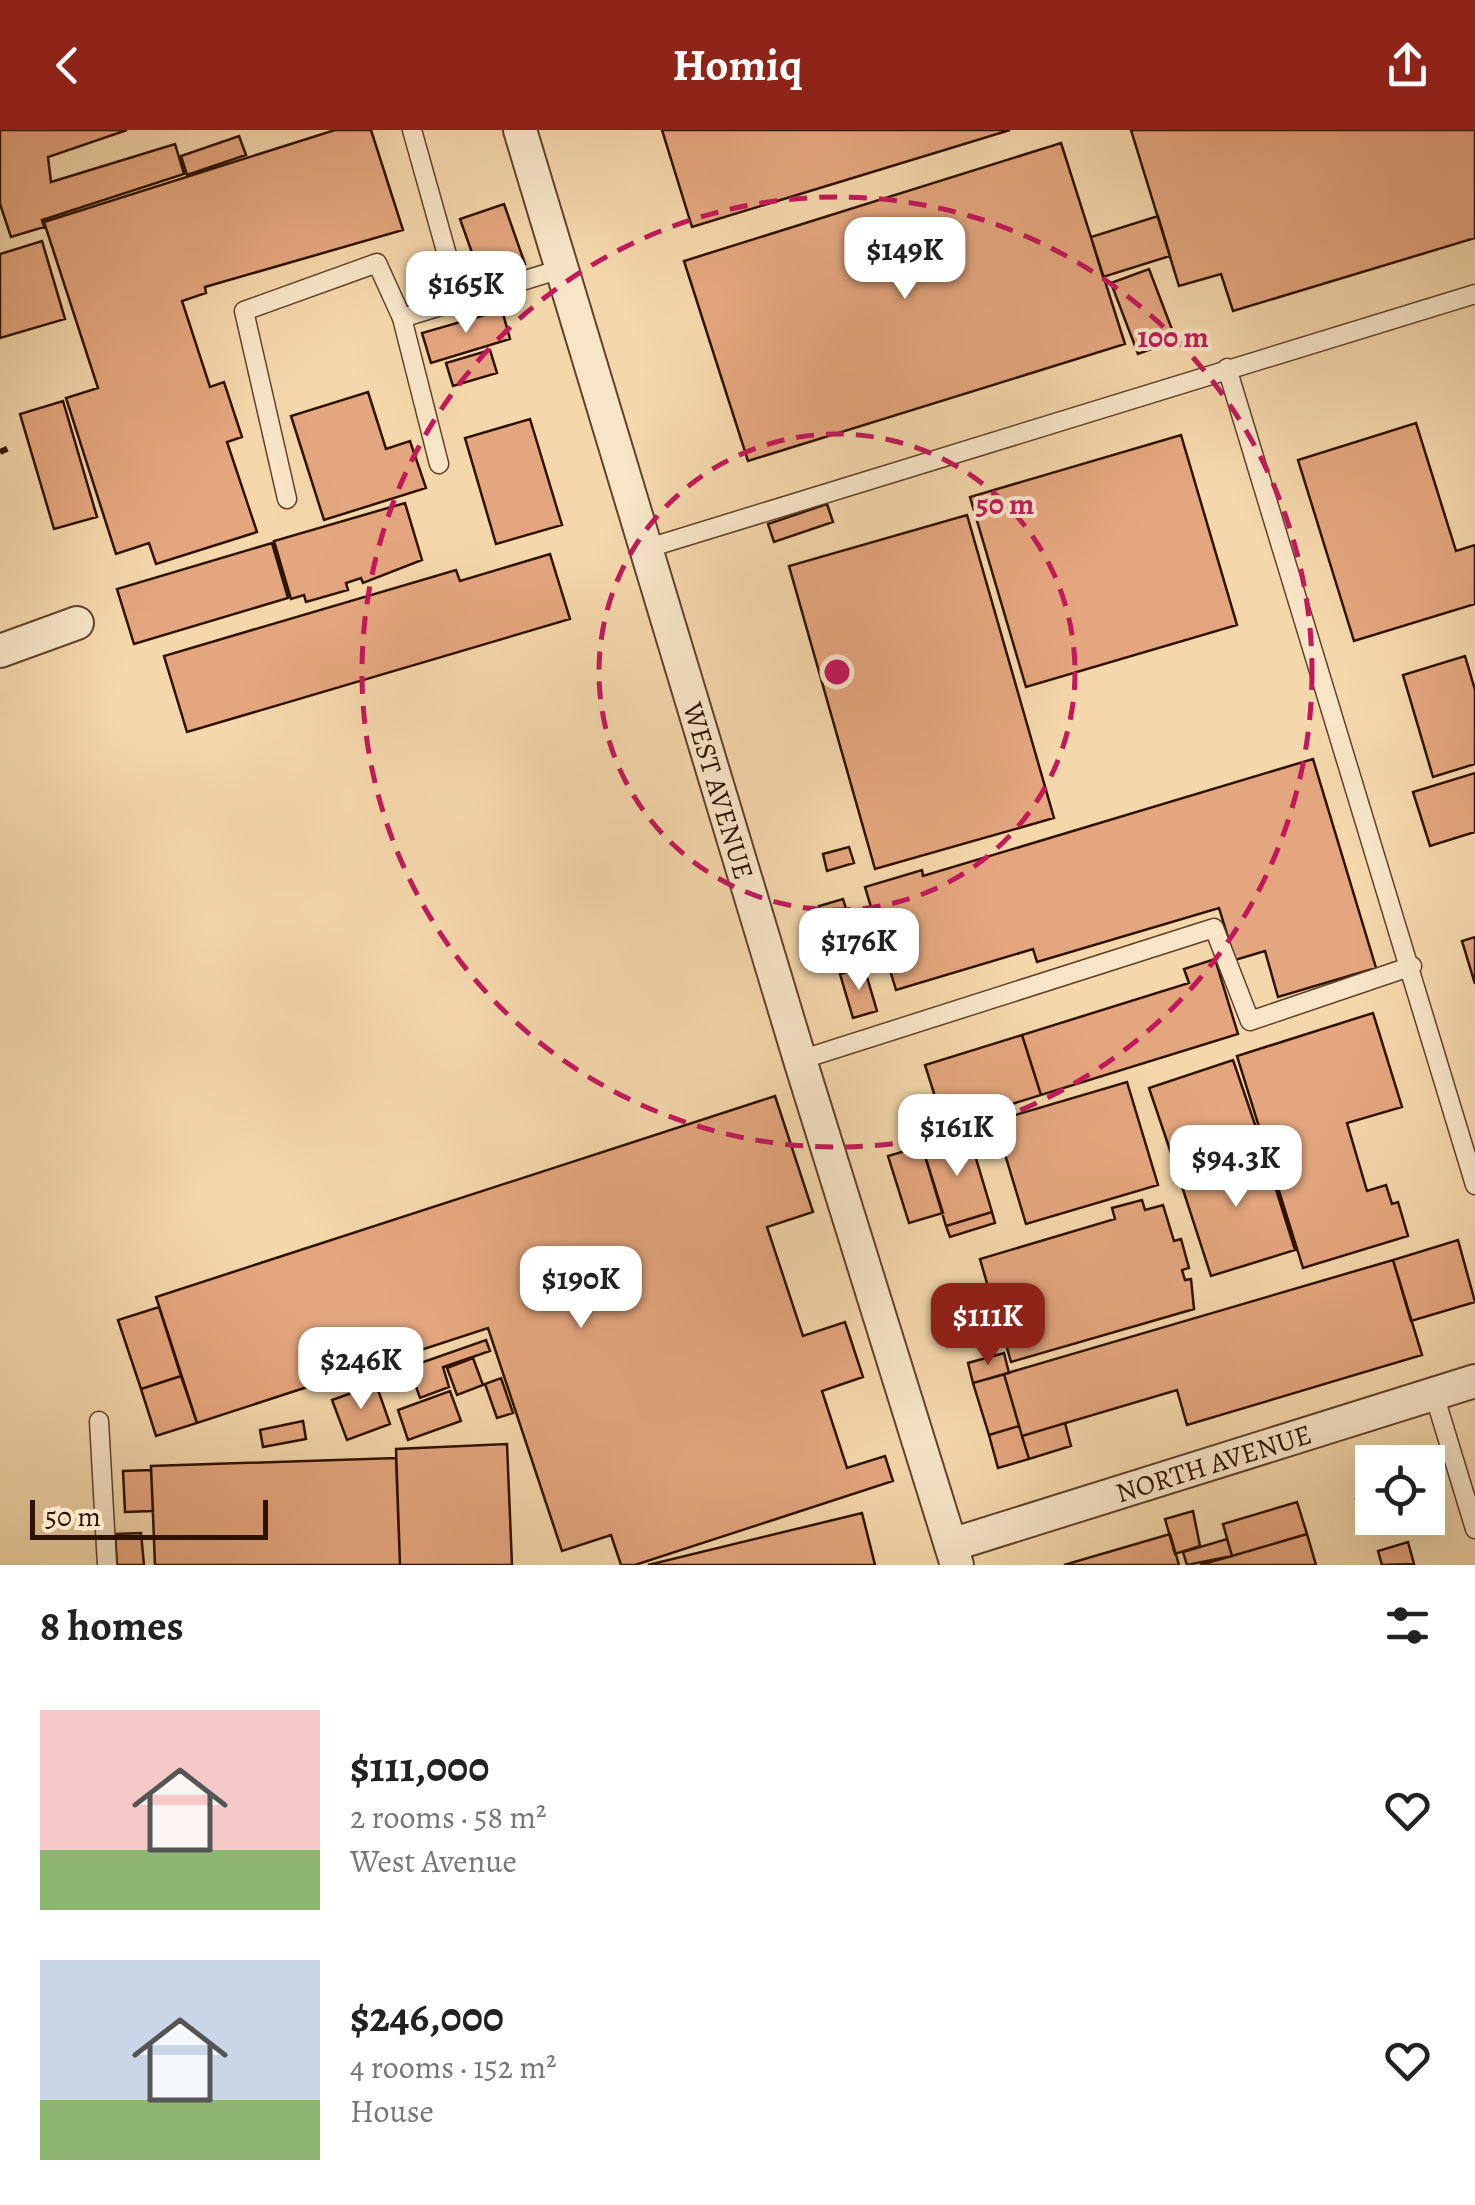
<!DOCTYPE html>
<html lang="en">
<head>
<meta charset="utf-8">
<style>
	:root { --surface:#fff; --page:#f6f6f6; --text:#222; --muted:#767676; --accent:#8f2418 }
	body { margin:0; font-family:Alegreya,serif; background:var(--page); color:var(--text); height:100vh; display:flex; flex-direction:column; font-size:38px; white-space:nowrap }
	* { box-sizing:border-box; margin:0 }
	p { font-size:32px; color:var(--muted) }
	.icon { flex:none; width:55px; height:55px; fill:none; stroke:currentColor; stroke-width:2; stroke-linecap:round; stroke-linejoin:round }
	.map { position:relative; height:1435px; overflow:hidden }
	.details { display:flex; flex-direction:column; background:var(--surface); flex:1 }
	.details>* { flex:none }
	.fabs { position:absolute; left:1355px; top:1315px; display:grid; gap:20px }
	.fabs a { display:grid; place-items:center; width:90px; height:90px; border-radius:0px; background:var(--surface); box-shadow:0 10px 40px #0002; font-size:50px }
	.scale { position:absolute; left:30px; bottom:25px; width:238px; box-sizing:border-box; padding-left:10px; border:5px solid #2f1100; border-top:0; font-size:28px; line-height:35px; white-space:nowrap; color:#2f1100; -webkit-text-stroke:8px #f8e5c8; paint-order:stroke }
	.price { position:absolute; translate:-50% -85px; padding:0 22px; border-radius:20px; background:#fff; color:#222; font-size:32px; line-height:65px; filter:drop-shadow(0 2px 5px #0008) }
	.price::after { content:''; position:absolute; left:50%; top:60px; width:30px; height:22px; margin-left:-15px; background:inherit; clip-path:polygon(0 0,100% 0,50% 100%) }
	.price.active { background:var(--accent); color:#fff }
	ul { padding:0; list-style:none }
	li { display:flex; align-items:center; gap:30px; height:250px; padding:0 40px }
	li span { display:grid; place-items:center; flex:none; width:280px; height:200px; border-radius:0px; color:#555 }
	li>.icon { margin-inline-start:auto }
	span .icon { width:120px; height:120px; fill:#fffc; stroke-width:1 }
	li b { font-size:42px }
	h2 { display:flex; justify-content:space-between; align-items:center; height:120px; padding:0 40px; font-size:42px }
	header { display:flex; justify-content:space-between; align-items:center; height:130px; padding:0 40px; background:var(--accent); color:#fff; font-size:45px; font-weight:700 }
	.map>svg:first-child { display:block }
</style>
</head>
<body>
<header><svg class="icon" aria-label="back" viewBox="0 0 24 24"><path d="M15 5l-7 7 7 7"/></svg>Homiq<svg class="icon" aria-label="share" viewBox="0 0 24 24"><path d="M12 15V3M7 8l5-5 5 5M5 13v7h14v-7"/></svg></header>
<div class="map">
<svg width="1475" height="1435" viewBox="0 0 1475 1435">
	<rect width="100%" height="100%" fill="#f4d7ab"/>
	<filter id="stains"><feTurbulence type="fractalNoise" baseFrequency=".002" numOctaves="4"/><feColorMatrix values="0 0 0 0 .2 0 0 0 0 .09 0 0 0 0 .02 0 0 0 .5 -.17"/></filter>
	<radialGradient id="worn" r=".72"><stop offset=".6" stop-color="#630" stop-opacity="0"/><stop offset="1" stop-color="#630" stop-opacity=".3"/></radialGradient>
	<path fill="#e4a67e" stroke="#2f1100" stroke-width="2.5" d="M0 0H127L48 27 51 52 175 14 184 44 42 90 44 97 11 107 0 74Z
		M335 0H371L403 100 205 157 206 163 182 171 210 257 224 252 242 307 227 312 257 402 156 434 149 413 116 424 66 268 98 258 44 92Z
		M662 0H1010L692 97Z
		M1131 0H1475V108L1233 181 1221 144 1179 156Z
		M239 6 246 25 187 45 181 26Z
		M1061 13 1125 214 748 331 684 131Z
		M504 74 525 134 481 148 460 89Z
		M1158 86 1170 126 1103 147 1091 107Z
		M42 111 65 189 0 208V124Z
		M1149 139 1176 210 1138 224 1111 153Z
		M502 180 510 209 431 233 422 203Z
		M490 220 497 243 453 256 446 233Z
		M368 262 386 319 410 311 426 358 324 390 291 286Z
		M63 271 97 387 54 399 20 284Z
		M530 289 562 395 496 414 465 308Z
		M1416 293 1456 421 1475 415V474L1354 511 1298 330Z
		M1181 305 1237 495 1026 557 970 367Z
		M405 373 422 430 363 453 361 448 346 453 348 460 306 472 304 465 291 469 274 411Z
		M827 374 833 392 774 412 768 394Z
		M967 385 1054 688 875 739 789 436Z
		M272 413 288 468 134 514 117 459Z
		M550 424 570 489 187 602 164 526 456 440 460 451Z
		M1465 526 1475 560V634L1433 647 1403 545Z
		M1313 629 1376 838 1278 867 1265 821 1235 830 1219 778 1037 832 1033 819 896 860 865 757 922 740 923 746Z
		M1475 643V702L1430 716 1413 662Z
		M849 717 854 733 827 741 823 724Z
		M843 769 864 837 840 844 819 776Z
		M1475 807V854L1462 811Z
		M1215 829 1238 904 1041 965 1022 905 1189 853 1184 839Z
		M864 837 877 881 853 888 840 844Z
		M1373 883 1402 977 1347 993 1367 1061 1386 1055 1392 1074 1398 1072 1408 1106 1303 1138 1237 926Z
		M1022 905 1041 965 944 995 925 935Z
		M1233 930 1262 1015 1177 1041 1149 958Z
		M1127 952 1158 1055 1026 1094 995 991Z
		M775 966 813 1082 767 1097 803 1206 845 1192 863 1247 822 1261 847 1338 885 1326 893 1351 635 1435H621L611 1405 562 1421 488 1198 197 1293 156 1167Z
		M968 1002 992 1082 946 1096 922 1016Z
		M1262 1015 1295 1120 1211 1146 1177 1041Z
		M922 1016 943 1083 909 1093 888 1026Z
		M1142 1070 1145 1080 1163 1075 1174 1111 1181 1109 1189 1138 1182 1140 1185 1150 1191 1149 1194 1179 1011 1232 1004 1207 990 1211 983 1185 995 1181 980 1129 1115 1089 1112 1078Z
		M992 1082 995 1093 950 1107 946 1096Z
		M1458 1110 1475 1172 1411 1191 1393 1130Z
		M1393 1130 1422 1225 1187 1295 1177 1260 1022 1306 1004 1244Z
		M159 1177 181 1246 141 1259 118 1190Z
		M486 1210 490 1221 443 1237 449 1257 420 1268 409 1237Z
		M1004 1223 1009 1243 973 1253 968 1233Z
		M473 1228 483 1255 457 1265 447 1238Z
		M1004 1244 1019 1296 989 1305 973 1253Z
		M181 1246 197 1293 156 1306 141 1259Z
		M501 1248 513 1283 497 1288 485 1254Z
		M376 1254 390 1294 347 1310 332 1270Z
		M450 1261 461 1291 408 1310 398 1280Z
		M303 1291 306 1309 263 1317 260 1300Z
		M1065 1293 1071 1316 1029 1329 1022 1306Z
		M1019 1296 1029 1329 998 1338 989 1305Z
		M507 1314 512 1435H400L396 1319Z
		M396 1328 400 1435H155L151 1336Z
		M151 1340 153 1381 125 1382 123 1341Z
		M1372 1365V1388H1389L1364 1395 1356 1369Z
		M1297 1372 1307 1404 1232 1426 1223 1394Z
		M1193 1381 1200 1416 1175 1424 1165 1389Z
		M862 1383 875 1435H648Z
		M141 1403 144 1435H117L115 1404Z
		M1170 1404 1179 1435H1064Z
		M1307 1404 1316 1435H1200L1232 1426Z
		M1227 1409 1232 1426 1187 1435 1183 1422Z
		M1408 1412 1414 1434 1382 1435 1378 1421Z"/>
	<g fill="none" stroke-linecap="round" stroke-linejoin="round">
		<g stroke="#60422b" stroke-width="21">
			<path id="lane" d="M412 0 460 171
				M402 188 561 139
				M1227 238 1475 1055
				M287 369 244 181 377 133 402 188 439 334
				M645 419 1475 164
				M800 930 1214 798 1250 891 1412 836
				M1434 1264 1475 1399
				M99 1291 107 1435"/>
		</g>
		<g stroke="#60422b" stroke-width="36">
			<g id="street">
				<path id="s1" d="M520 0 800 930 957 1435"/>
				<path d="M0 521 77 493"/>
				<path id="s2" d="M951 1415 1475 1251"/>
			</g>
		</g>
		<path stroke="#2f1100" stroke-width="6" stroke-dasharray="8 5" stroke-linecap="butt" d="M0 322 9 318"/>
		<use href="#lane" stroke="#f8e5c8" stroke-width="18"/>
		<use href="#street" stroke="#f8e5c8" stroke-width="32"/>
	</g>
	<g fill="none" stroke="#c2185b" stroke-width="5" stroke-dasharray="18 12">
		<circle cx="837" cy="542" r="238"/>
		<circle cx="837" cy="542" r="475"/>
	</g>
	<g text-anchor="middle" stroke-width="8" stroke-linejoin="round" paint-order="stroke">
		<g font-size="28" fill="#2f1100" stroke="#f8e5c8">
			<text dy="10" stroke="none"><textPath href="#s1" startOffset="690">WEST AVENUE</textPath></text>
			<text dy="10" stroke="none"><textPath href="#s2" startOffset="275">NORTH AVENUE</textPath></text>
		</g>
	</g>
	<circle cx="837" cy="542" r="15" fill="#c2185b" stroke="#f8e5c8" stroke-width="5"/>
	<g font-size="30" text-anchor="middle" font-weight="bold" fill="#c2185b" stroke="#f8e5c8" stroke-width="8" stroke-linejoin="round" paint-order="stroke">
		<text x="1173" y="217">100 m</text>
		<text x="1005" y="384">50 m</text>
	</g>
	<rect width="100%" height="100%" filter="url(#stains)"/>
	<rect width="100%" height="100%" fill="url(#worn)"/>
</svg>
<div class="fabs">
<a><svg class="icon" aria-label="locate" viewBox="0 0 24 24"><circle cx="12" cy="12" r="6"/><path d="M12 2v4M12 18v4M2 12h4M18 12h4"/></svg></a>
</div>
<div class="scale">50 m</div>
<b class="price" style="left:905px;top:172px">$149K</b>
<b class="price" style="left:466px;top:206px">$165K</b>
<b class="price" style="left:859px;top:863px">$176K</b>
<b class="price" style="left:957px;top:1049px">$161K</b>
<b class="price" style="left:1236px;top:1080px">$94.3K</b>
<b class="price" style="left:581px;top:1201px">$190K</b>
<b class="price active" style="left:988px;top:1238px">$111K</b>
<b class="price" style="left:361px;top:1282px">$246K</b>
</div>
<section class="details">
<h2>8 homes<svg class="icon" aria-label="filters" viewBox="0 0 24 24"><path d="M4 7h16M4 17h16"/><circle cx="9" cy="7" r="2"/><circle cx="15" cy="17" r="2"/></svg></h2>
<ul>
<li><span style="background:linear-gradient(#f6c9c9 70%,#8fb573 0)"><svg class="icon" aria-label="home" viewBox="0 0 24 24"><path d="M3 11l9-7 9 7M6 9v11h12V9"/></svg></span><div><b>$111,000</b><p>2 rooms · 58 m²</p><p>West Avenue</p></div><svg class="icon" aria-label="heart" viewBox="0 0 24 24"><path d="M12 20l-8-8c-3-5 5-10 8-4 3-6 11-1 8 4z"/></svg></li>
<li><span style="background:linear-gradient(#c9d6e8 70%,#8fb573 0)"><svg class="icon" aria-label="home" viewBox="0 0 24 24"><path d="M3 11l9-7 9 7M6 9v11h12V9"/></svg></span><div><b>$246,000</b><p>4 rooms · 152 m²</p><p>House</p></div><svg class="icon" aria-label="heart" viewBox="0 0 24 24"><path d="M12 20l-8-8c-3-5 5-10 8-4 3-6 11-1 8 4z"/></svg></li>
</ul>
</section>
</body>
</html>
